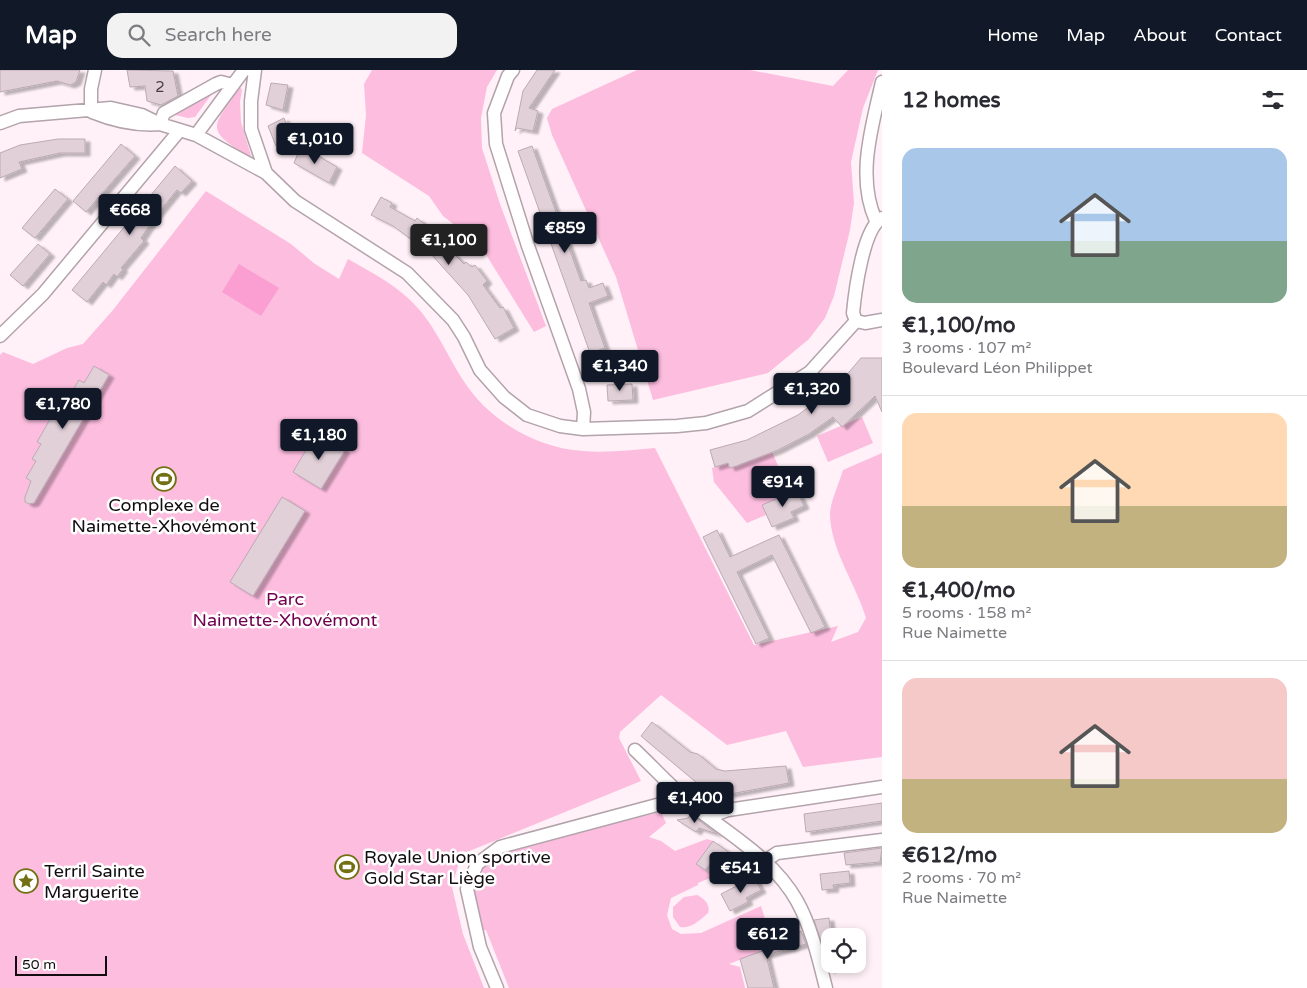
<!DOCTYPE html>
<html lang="en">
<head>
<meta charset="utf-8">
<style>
	:root { --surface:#fff; --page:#f2f2f3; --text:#2b2b33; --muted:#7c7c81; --line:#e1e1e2; --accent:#111827 }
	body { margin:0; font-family:"Varela Round",sans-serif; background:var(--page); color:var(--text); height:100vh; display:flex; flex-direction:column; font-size:19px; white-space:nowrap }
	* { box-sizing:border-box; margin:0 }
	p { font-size:16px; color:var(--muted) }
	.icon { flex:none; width:28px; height:28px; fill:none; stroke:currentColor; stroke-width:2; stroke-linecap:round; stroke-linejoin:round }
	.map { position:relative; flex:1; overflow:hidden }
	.sheet { display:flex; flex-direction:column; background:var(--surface); width:425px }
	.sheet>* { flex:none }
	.buttons { position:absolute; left:821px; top:858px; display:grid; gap:10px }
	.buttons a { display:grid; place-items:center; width:45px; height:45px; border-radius:10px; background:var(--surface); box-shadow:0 2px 8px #0003; font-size:25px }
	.scale { position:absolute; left:15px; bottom:12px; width:92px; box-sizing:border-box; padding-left:5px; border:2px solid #120d10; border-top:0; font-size:14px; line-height:18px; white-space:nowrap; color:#120d10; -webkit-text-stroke:4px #fff; paint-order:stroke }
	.price { position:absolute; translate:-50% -42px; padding:0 11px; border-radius:5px; background:var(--accent); color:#fff; font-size:16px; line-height:32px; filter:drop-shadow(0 1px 2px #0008) }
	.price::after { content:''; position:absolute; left:50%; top:30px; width:15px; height:11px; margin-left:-8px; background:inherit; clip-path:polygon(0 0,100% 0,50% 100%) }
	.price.selected { background:#222; color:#fff }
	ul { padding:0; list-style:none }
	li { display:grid; align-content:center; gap:10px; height:265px; padding:0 20px }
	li+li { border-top:1px solid var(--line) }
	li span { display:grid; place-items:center; height:155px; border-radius:15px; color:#555 }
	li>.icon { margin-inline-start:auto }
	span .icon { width:90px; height:90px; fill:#fffc; stroke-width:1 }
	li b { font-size:21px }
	h2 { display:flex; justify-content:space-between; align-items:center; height:60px; padding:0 20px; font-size:21px }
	header { display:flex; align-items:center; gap:30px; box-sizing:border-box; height:70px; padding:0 25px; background:var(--accent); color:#fff }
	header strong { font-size:24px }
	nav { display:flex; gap:28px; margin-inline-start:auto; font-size:18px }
	.search { width:350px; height:45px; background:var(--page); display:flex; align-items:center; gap:12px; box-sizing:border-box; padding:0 18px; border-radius:15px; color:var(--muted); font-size:19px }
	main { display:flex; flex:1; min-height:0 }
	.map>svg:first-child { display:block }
</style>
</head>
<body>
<header>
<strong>Map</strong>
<div class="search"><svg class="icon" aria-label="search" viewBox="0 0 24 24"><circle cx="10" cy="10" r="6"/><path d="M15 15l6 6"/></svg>Search here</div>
<nav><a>Home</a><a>Map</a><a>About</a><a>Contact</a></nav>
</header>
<main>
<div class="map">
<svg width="882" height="918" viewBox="0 0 882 918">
	<defs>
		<filter id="shadow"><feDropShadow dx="5" dy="3" stdDeviation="1" flood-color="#0004"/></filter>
	</defs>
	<rect width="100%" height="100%" fill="#fff1f7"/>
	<path fill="#fdbddf" d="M372 0H497L487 17 481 48 482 78 500 134 546 256 534 262 480 175 443 146 429 126 362 83 366 45 364 14Z
		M637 0H750L833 16 848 0H878L863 38 851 92 854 133 850 160 834 226 825 248 809 269 768 303 653 330 616 207 552 65 547 48 552 39Z
		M240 17 242 20 240 32 241 52 252 89C206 59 209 61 240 17Z
		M214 21 195 47 188 48 175 45Z
		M206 121 291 174 315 194 339 209 348 189C369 201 391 212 409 229 434 252 445 282 463 310 488 350 536 378 583 381 607 383 631 380 655 378L754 575 838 556 831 572 858 562 866 548C856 514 831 481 830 445 830 432 839 414 843 400L882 383V687L803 697 786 661 727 675 661 625 620 662 619 668 641 711 467 782 462 781 452 817 463 864 484 918H0V285L3 282 33 294 67 278 83 274 113 240Z
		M862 347 873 373 828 392 817 366Z
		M772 382 790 423 766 445 747 453 714 412 712 398 728 393 730 398 739 396V391L753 390Z
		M661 742 666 753 649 767 661 771 675 781 707 769 713 771 696 794 709 802 715 795 721 800 720 804 698 813V815L671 828 667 845 672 859 681 864 701 863 761 836 771 869 761 872 762 881 729 894 740 897 745 918H509L486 860 482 861 474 834V819L476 810 483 795 507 779Z
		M697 825C704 828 711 835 708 843 700 850 691 859 680 857L673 847V837L684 827Z"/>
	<path fill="#fb9fd2" d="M239 194 279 218 261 246 222 222Z"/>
	<path fill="#e2d0d9" stroke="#bbaab2" filter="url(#shadow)" d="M0 0H80L76 12 70 15 57 11 0 22Z
		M127 0 173 1 178 26 161 35 147 31 145 16 130 17Z
		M537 0H555L529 38 538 41 533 61 517 58 515 61 523 21Z
		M271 13 288 15 283 40 266 35Z
		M284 48 293 72 276 76 268 56Z
		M58 69H85V83H60L19 92 22 99 0 108V83L20 75Z
		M121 74 135 86 86 142 73 131Z
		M301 76 337 97 329 113 294 93Z
		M532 76 581 211 586 210 589 218 603 213 608 226 589 233 605 278 590 283 518 81Z
		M175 96 192 111 181 123 177 120 155 147 141 168 144 171 121 198 123 199 117 207 114 204 106 215 103 212 87 232 72 220Z
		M55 119 68 129 35 168 22 158Z
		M381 127 392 133 390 137 415 151 417 148 448 172 445 175 464 194 466 192 472 197 475 195 487 211 483 215 500 238 503 237 514 258 495 269 468 225 431 184 393 156 371 145Z
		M38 174 50 184 23 216 10 205Z
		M861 288H882V342L875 326 842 357 833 347 809 364 778 380 736 396 730 398 728 393 715 397 710 380 747 370 798 345 838 315Z
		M94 296 109 305 34 433 29 434 25 432V427L31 411 26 408 36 391 32 389 41 374 37 372 65 323 70 325 79 310 84 313Z
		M632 314 633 330 608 331 607 315Z
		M316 363 345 380 321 419 293 402Z
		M797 420 804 436 791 442 794 448 772 457 762 435Z
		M282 427 305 441 253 526 230 512Z
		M717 460 730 487 779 465 825 557 811 563 772 485 737 502 769 568 756 574 703 467Z
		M652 652 690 682 698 684 716 699 725 701 786 696 789 713 725 725V720L707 715 703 718 641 666Z
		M882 733V751L806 762 804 744Z
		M691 744 705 755 717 764 699 758 696 762 677 750 688 748Z
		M713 771 744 793 732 805 723 802 711 793 705 800 696 794Z
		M882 778 880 792 846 795 844 783Z
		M849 801 850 813 833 815 834 819 822 820 820 804Z
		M754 807 761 820 746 828 748 832 730 841 721 824Z
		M829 848 831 866 830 901 814 850Z
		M801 861 806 874 766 885 774 918H748L740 889 762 881 760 872Z"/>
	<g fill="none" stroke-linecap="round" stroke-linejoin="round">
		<g stroke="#b3a3ab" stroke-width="15">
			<path id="minor" d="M255 0 251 31V59L266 103
				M513 0 508 6 494 43 496 74 528 176 579 319 584 342 583 359
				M91 41V19L95 0
				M92 42C114 51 135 56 160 54
				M0 53 19 46 111 38 142 45 160 54 196 65 266 103 295 131 407 203 453 250 464 267 480 300 504 327 527 345 560 356 583 359 677 356 706 353 748 341 810 302 856 251
				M160 54 164 43 216 14 221 12 233 15
				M196 65 244 0
				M882 148C863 158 855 222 853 243L856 251 865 253 882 250
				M876 151C856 107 872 57 882 12
				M0 266 43 224 180 60
				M635 680C655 699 674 720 696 738 732 766 774 790 797 831 811 856 819 890 826 918
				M708 747 728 740 882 717
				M765 791 777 783 882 770
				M497 918 480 877 467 819 477 794 500 777 683 728"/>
		</g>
		<use href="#minor" stroke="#fff" stroke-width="12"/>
	</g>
	<defs>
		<g id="stadium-ring" transform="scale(1.25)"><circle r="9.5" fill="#fff" stroke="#717013" stroke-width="1.5"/><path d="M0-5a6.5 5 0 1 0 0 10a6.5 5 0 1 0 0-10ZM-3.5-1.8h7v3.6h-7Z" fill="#717013"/></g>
		<g id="sight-ring" transform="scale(1.25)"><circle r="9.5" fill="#fff" stroke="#717013" stroke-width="1.5"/><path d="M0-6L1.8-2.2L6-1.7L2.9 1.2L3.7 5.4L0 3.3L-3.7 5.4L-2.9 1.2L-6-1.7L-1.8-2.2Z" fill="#717013"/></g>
	</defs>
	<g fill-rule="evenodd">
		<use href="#stadium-ring" x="164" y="409"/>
		<use href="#stadium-ring" x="347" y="797"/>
		<use href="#sight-ring" x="26" y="811"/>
	</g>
	<g text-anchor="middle" stroke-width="5" stroke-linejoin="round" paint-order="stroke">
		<g font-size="15" fill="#463e42">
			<text x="160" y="22">2</text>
		</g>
		<g font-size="18" fill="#120d10" stroke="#fff" text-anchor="start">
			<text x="164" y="441" text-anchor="middle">Complexe de<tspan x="164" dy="21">Naimette-Xhovémont</tspan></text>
			<text x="364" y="793">Royale Union sportive<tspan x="364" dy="21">Gold Star Liège</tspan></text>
			<text x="44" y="807">Terril Sainte<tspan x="44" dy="21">Marguerite</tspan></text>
		</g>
		<g font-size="18" fill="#71004e" stroke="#fff">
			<text x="285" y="535">Parc<tspan x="285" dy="21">Naimette-Xhovémont</tspan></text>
		</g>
	</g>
</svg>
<div class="buttons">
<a><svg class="icon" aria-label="locate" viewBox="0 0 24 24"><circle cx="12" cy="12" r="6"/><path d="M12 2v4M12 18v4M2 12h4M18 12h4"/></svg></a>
</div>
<div class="scale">50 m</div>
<b class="price" style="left:315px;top:95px">€1,010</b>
<b class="price" style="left:130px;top:166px">€668</b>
<b class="price" style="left:565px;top:184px">€859</b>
<b class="price selected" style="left:449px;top:196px">€1,100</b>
<b class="price" style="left:620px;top:322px">€1,340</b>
<b class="price" style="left:812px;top:345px">€1,320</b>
<b class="price" style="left:63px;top:360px">€1,780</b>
<b class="price" style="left:319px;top:391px">€1,180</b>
<b class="price" style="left:783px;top:438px">€914</b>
<b class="price" style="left:695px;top:754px">€1,400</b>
<b class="price" style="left:741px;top:824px">€541</b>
<b class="price" style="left:768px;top:890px">€612</b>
</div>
<section class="sheet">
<h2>12 homes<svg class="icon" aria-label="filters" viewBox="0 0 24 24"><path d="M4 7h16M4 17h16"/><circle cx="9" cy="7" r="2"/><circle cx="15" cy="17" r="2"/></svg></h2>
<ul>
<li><span style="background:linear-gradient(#a9c7e8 60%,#7fa58c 0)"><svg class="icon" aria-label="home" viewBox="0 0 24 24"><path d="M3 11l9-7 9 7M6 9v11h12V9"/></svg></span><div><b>€1,100/mo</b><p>3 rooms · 107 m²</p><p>Boulevard Léon Philippet</p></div></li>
<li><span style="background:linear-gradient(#ffd9b3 60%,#c2b280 0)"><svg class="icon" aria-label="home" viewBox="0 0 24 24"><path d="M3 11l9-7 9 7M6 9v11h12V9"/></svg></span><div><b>€1,400/mo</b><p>5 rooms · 158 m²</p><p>Rue Naimette</p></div></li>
<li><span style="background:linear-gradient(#f6c9c9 65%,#c2b280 0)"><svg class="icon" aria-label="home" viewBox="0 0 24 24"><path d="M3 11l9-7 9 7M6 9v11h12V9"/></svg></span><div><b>€612/mo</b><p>2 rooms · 70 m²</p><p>Rue Naimette</p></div></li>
</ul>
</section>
</main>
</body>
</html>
